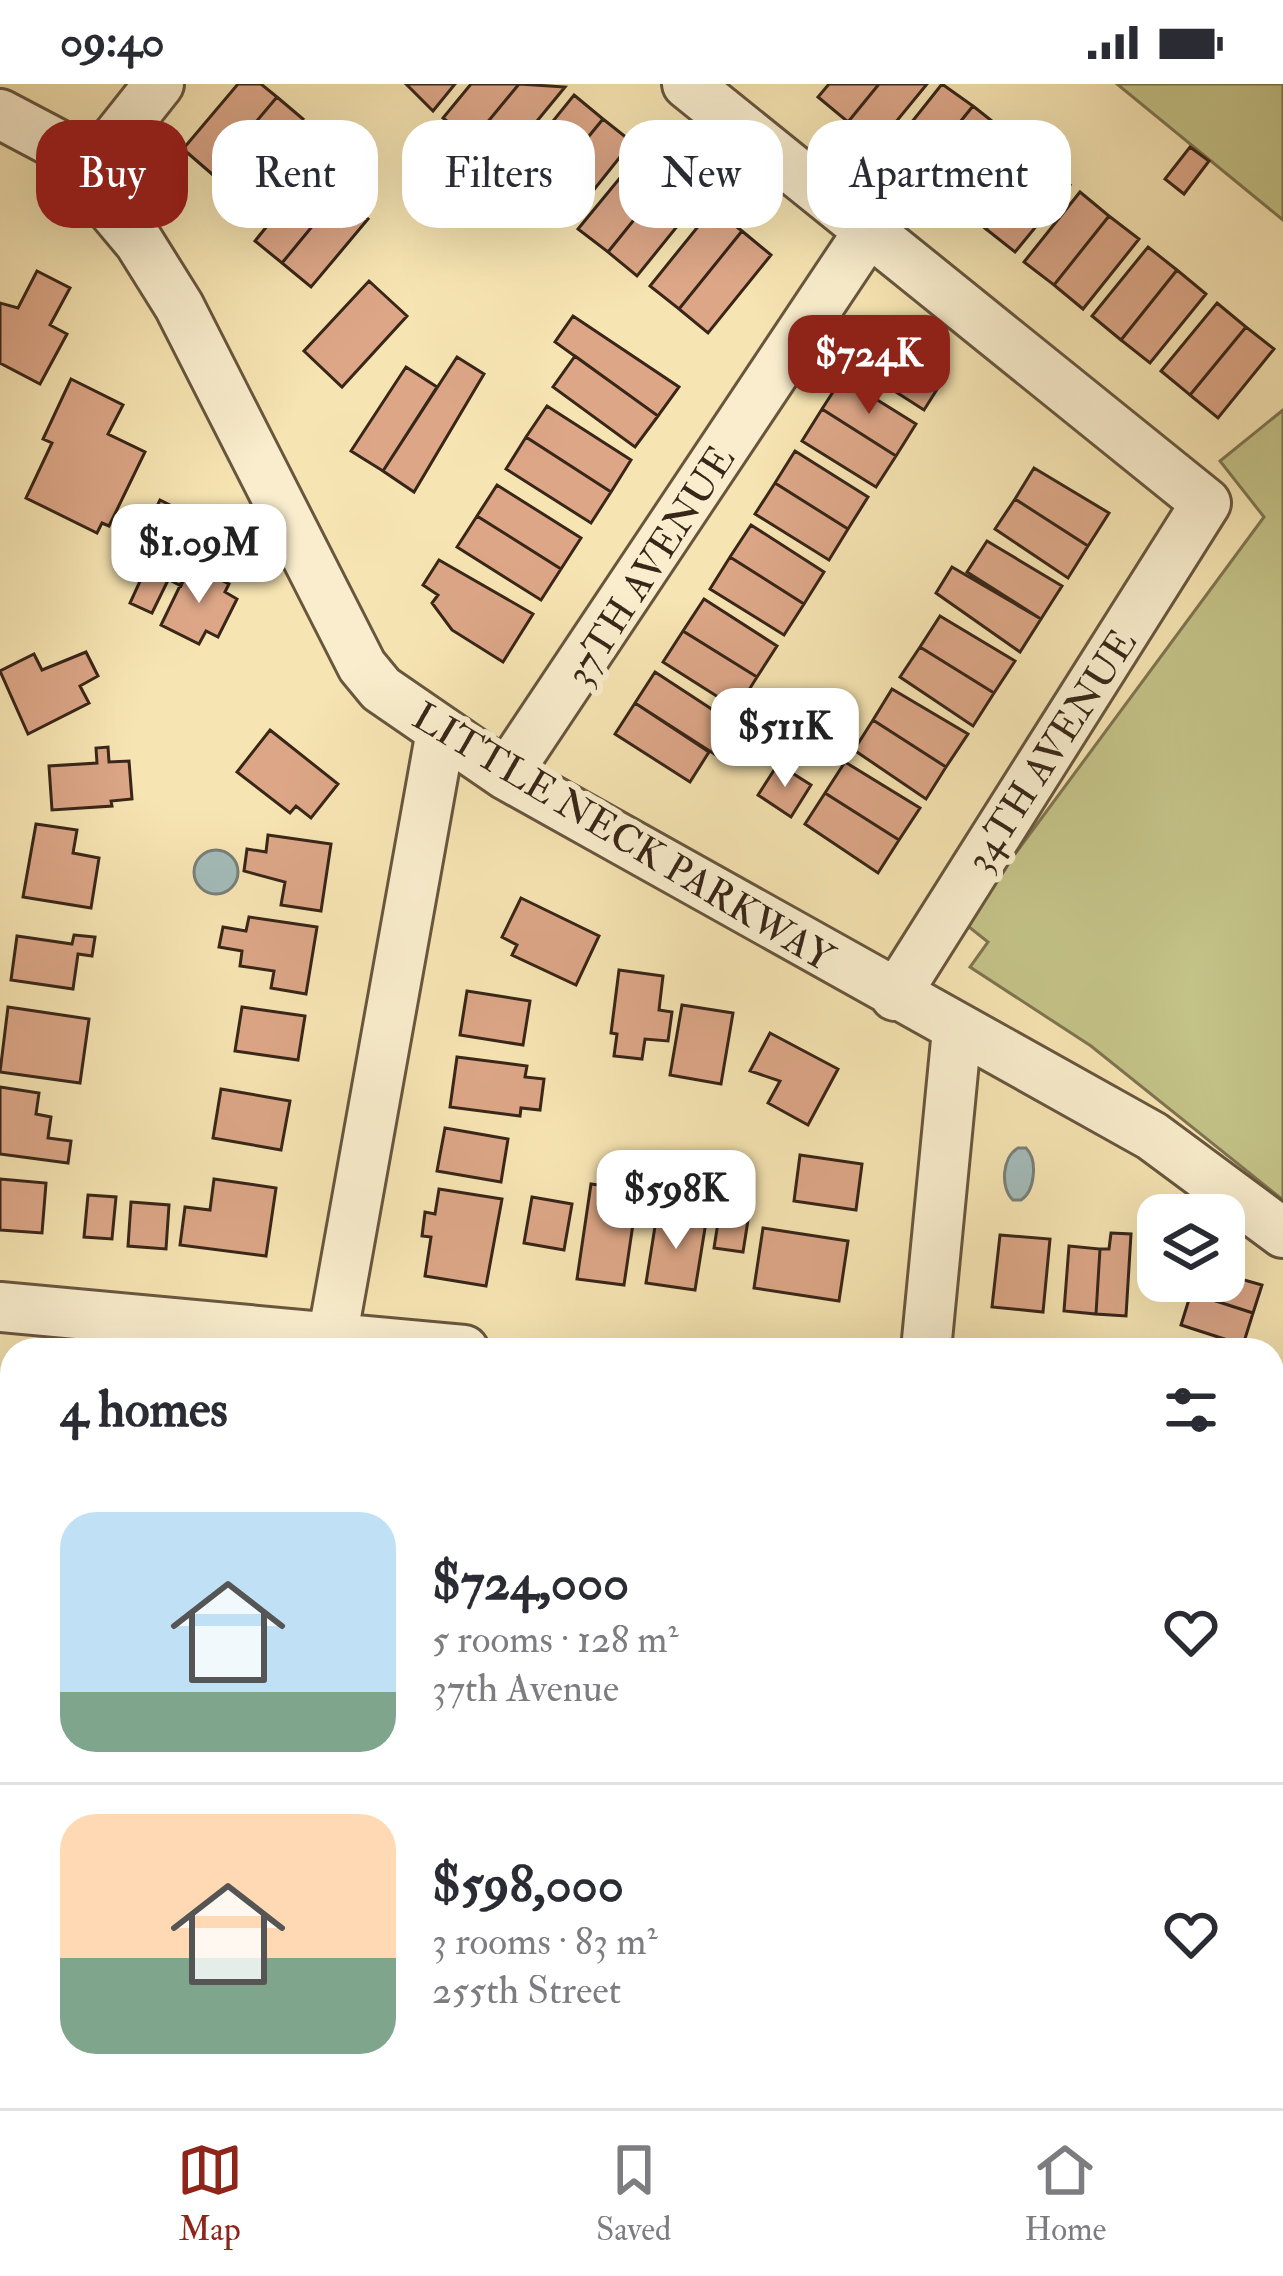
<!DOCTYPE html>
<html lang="en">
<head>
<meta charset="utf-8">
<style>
	:root { --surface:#fff; --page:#f2f2f3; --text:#2b2b33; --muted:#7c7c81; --line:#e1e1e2; --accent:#8f2418 }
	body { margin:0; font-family:"IM FELL Double Pica",serif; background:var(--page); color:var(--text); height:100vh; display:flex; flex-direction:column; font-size:45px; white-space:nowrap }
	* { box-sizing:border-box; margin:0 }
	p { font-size:39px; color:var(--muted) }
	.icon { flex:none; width:66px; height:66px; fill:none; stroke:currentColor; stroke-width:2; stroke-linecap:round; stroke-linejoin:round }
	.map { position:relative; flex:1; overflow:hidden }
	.sheet { position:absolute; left:0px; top:1254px; width:1284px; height:771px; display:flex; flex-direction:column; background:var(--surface); border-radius:36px 36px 0 0; box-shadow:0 12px 48px #0002 }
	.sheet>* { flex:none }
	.guide { position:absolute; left:36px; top:36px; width:1212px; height:108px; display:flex; gap:24px }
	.controls { position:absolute; left:1137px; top:1110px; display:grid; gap:24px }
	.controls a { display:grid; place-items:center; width:108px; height:108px; border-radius:24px; background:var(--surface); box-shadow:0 12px 48px #0002; font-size:60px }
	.price { position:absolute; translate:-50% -102px; padding:0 27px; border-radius:24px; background:#fff; color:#222; font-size:39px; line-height:78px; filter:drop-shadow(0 3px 6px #0008) }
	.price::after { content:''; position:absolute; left:50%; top:72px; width:36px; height:27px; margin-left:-18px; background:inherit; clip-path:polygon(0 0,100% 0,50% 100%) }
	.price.selected { background:var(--accent); color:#fff }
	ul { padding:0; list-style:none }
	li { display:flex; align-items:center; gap:36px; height:300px; padding:0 60px }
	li+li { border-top:3px solid var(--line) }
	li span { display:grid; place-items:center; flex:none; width:336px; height:240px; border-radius:36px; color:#555 }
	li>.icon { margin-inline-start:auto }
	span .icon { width:144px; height:144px; fill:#fffc; stroke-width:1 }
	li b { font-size:51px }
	h2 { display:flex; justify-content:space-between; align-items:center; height:144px; padding:0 60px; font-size:51px }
	.tag { padding:0 42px; border-radius:36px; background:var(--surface); box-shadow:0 12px 48px #0002; font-size:42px; line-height:108px }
	.tag.selected { background:var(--accent); color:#fff }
	.status { display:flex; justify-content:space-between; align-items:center; height:84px; padding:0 60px; background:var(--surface); direction:ltr }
	.status svg { height:33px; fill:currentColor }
	.tab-bar { display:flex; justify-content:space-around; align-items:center; height:168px; border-top:3px solid var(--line); background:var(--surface); font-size:33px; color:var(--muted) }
	.tab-bar a { display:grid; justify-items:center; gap:6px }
	.tab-bar .selected { color:var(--accent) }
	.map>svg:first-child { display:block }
</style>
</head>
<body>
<div class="status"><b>09:40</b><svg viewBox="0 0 49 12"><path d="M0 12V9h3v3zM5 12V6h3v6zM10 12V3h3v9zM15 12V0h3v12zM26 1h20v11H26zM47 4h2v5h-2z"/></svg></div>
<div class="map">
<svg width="1283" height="2024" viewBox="0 0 1283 2024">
	<rect width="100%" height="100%" fill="#f6e4b2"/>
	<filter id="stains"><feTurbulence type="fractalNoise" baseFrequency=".00167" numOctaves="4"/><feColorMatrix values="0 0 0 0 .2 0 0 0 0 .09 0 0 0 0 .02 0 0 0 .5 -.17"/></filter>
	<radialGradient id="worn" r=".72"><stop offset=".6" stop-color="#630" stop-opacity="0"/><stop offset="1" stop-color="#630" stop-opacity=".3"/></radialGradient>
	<path fill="#c3c287" stroke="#7e7450" stroke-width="3" d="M1117 0H1283V136Z
		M1283 326V1116L1091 962 970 883 988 858 964 839 1264 433 1220 377Z
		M0 1470 12 1471V2013H632V2024H0Z"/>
	<path fill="#a3bbb9" stroke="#787f79" stroke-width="3" d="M194 788a22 22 0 1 1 44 0a22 22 0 1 1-44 0Z
		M1018 1064H1026C1038 1076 1035 1107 1021 1116H1013C1000 1104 1002 1073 1018 1064Z
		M1283 1839V1962L1272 1958V1842Z
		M1164 2013H1265L1264 2024H1165Z"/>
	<path fill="#dca687" stroke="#382618" stroke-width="3" d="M238 0H261L277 13 212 90 183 65Z
		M406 0H455L433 27Z
		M471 0H519L472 57 443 34Z
		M519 0 565 3 501 81 472 57Z
		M829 0H879L848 38 818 13Z
		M879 0H927L877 61 848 38Z
		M942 0 973 22 917 91 888 68Z
		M574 11 603 35 539 113 511 89Z
		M277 13 303 35 239 112 212 90Z
		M973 22 1002 45 947 115 917 91Z
		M603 35 632 58 569 137 539 113Z
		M1012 54 1041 77 986 145 958 121Z
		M1190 63 1209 77 1184 110 1165 95Z
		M642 67 671 90 608 168 578 145Z
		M1041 77 1070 101 1015 168 986 145Z
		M311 88 338 111 282 179 255 157Z
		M671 90 700 114 637 192 608 168Z
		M1080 108 1109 132 1054 201 1024 178Z
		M338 111 368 135 311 203 282 179Z
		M713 124 742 147 679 225 650 202Z
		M1109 132 1139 155 1083 225 1054 201Z
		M742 147 771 171 708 249 679 225Z
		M1148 163 1177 186 1121 256 1092 232Z
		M1177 186 1206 210 1150 279 1121 256Z
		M37 187 70 204 50 241 67 250 40 300 0 279V219L18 224Z
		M369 197 407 232 342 303 304 267Z
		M1217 219 1246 243 1190 311 1161 287Z
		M573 232 679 303 658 332 555 258Z
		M1246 243 1274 265 1218 334 1190 311Z
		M871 254 941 299 924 326 854 281Z
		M575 272 658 332 635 363 553 303Z
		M457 273 484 290 414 408 383 387Z
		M406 283 437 303 383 387 351 367Z
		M842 294 916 340 896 372 822 325Z
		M71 295 123 321 108 350 145 368 109 442 102 439 97 449 26 414 52 359 43 355Z
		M547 322 631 376 611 408 526 353Z
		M822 325 896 372 876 403 802 357Z
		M526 353 611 408 591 439 506 385Z
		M795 367 868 413 848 445 775 399Z
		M1034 384 1109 429 1088 462 1015 415Z
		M775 399 848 445 829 476 755 430Z
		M497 401 581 454 561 485 477 432Z
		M1015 415 1088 462 1068 494 995 445Z
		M160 416 198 435 152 529 130 519 142 493 126 485Z
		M477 432 561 485 541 516 457 463Z
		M751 441 824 488 804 520 730 473Z
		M987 457 1062 502 1041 535 967 488Z
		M730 473 804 520 784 551 710 505Z
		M178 475 190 481 181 502 168 495Z
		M439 476 533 530 503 578 452 546 432 519 438 511 423 501Z
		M190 481 229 500 225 508 237 515 218 553 206 547 199 560 161 541Z
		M952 483 1041 535 1020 568 936 509Z
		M704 515 777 562 757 593 683 547Z
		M940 532 1015 577 994 609 920 563Z
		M683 547 757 593 737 625 663 578Z
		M920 563 994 609 973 642 900 593Z
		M86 568 98 592 80 602 89 619 28 650 0 587 34 570 42 586Z
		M655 588 739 643 719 673 635 619Z
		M892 605 968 650 946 683 873 636Z
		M635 619 709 668 690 698 615 650Z
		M873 636 946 683 926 715 854 666Z
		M270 646 338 700 311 734 296 722 290 729 237 688Z
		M108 663 109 678 129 677 132 715 111 717 112 722 52 726 49 682 97 679 96 664Z
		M845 678 920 724 899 756 825 709Z
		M778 680 811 701 791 733 758 711Z
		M825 709 899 756 878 789 805 740Z
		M36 740 77 746 73 769 99 774 91 824 23 813Z
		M268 751 331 760 321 827 281 821 285 798 244 787 247 765 266 768Z
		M521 814 599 852 576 901 512 871 517 861 502 853Z
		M249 833 317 843 306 910 271 904 274 887 240 882 242 867 219 863 223 843 246 847Z
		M74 851 95 853 92 872 78 870 73 905 11 896 17 852 72 860Z
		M619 886 663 892 659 926 672 928 668 957 645 955 642 975 614 972 617 950 611 949Z
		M467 907 530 917 523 961 460 951Z
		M682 921 733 929 721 1000 670 991Z
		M8 923 89 935 80 999 0 988Z
		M242 923 305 932 298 976 235 967Z
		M770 949 838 985 808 1041 768 1019 780 997 750 987Z
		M457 973 527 982 525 993 544 995 540 1026 521 1024 520 1032 450 1023Z
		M0 1003 39 1009 36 1030 51 1033 48 1054 71 1057 68 1079 0 1070Z
		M221 1005 290 1017 281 1066 213 1054Z
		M445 1044 508 1055 501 1098 437 1087Z
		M800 1071 862 1080 856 1126 794 1117Z
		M0 1095 46 1099 42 1149 0 1146Z
		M214 1095 276 1104 266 1172 180 1161 185 1123 210 1126Z
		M591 1100 638 1106 624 1201 577 1195Z
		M439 1105 502 1115 486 1202 425 1192 431 1153 422 1152 425 1128 435 1130Z
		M88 1111 116 1113 112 1155 84 1153Z
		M532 1113 572 1120 564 1166 524 1159Z
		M131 1118 169 1121 166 1165 128 1162Z
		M720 1126 749 1130 743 1168 714 1164Z
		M657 1130 706 1138 695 1206 646 1199Z
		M763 1144 848 1157 839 1217 754 1204Z
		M1111 1149 1131 1150 1126 1232 1096 1230 1100 1165H1109Z
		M1000 1151 1050 1155 1043 1228 992 1223Z
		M1069 1162 1100 1165 1096 1230 1064 1227Z
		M1224 1177 1234 1180 1230 1192 1262 1201 1253 1229 1191 1209 1195 1197H1224Z
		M1191 1209 1253 1229 1243 1261 1181 1241Z
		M5 1304H12V1369L0 1368Z
		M1276 1422 1283 1423V1484L1272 1483Z
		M740 2013H836L835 2024H739Z"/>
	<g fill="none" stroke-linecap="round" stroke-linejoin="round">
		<g stroke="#68563e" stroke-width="54">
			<path id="minor" d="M687 0 1206 419 895 912
				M0 30 57 60 139 158 179 222 362 582 381 605 506 691 1152 1052 1283 1149
				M86 92 159 0
				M506 691 868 148
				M0 1223 464 1266
				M330 1266 441 647
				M926 1266 957 946
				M1272 1339 1283 1338
				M1272 1646 1283 1647
				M1060 2013 1070 2024"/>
		</g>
		<use href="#minor" stroke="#f9edcd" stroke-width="48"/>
	</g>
	<g text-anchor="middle" stroke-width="12" stroke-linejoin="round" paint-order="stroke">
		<g font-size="39" fill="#382618" stroke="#f9edcd">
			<text transform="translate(649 481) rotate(-57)" y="14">37TH AVENUE</text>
			<text transform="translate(1050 666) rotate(-57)" y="14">34TH AVENUE</text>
			<text transform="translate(624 752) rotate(31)" y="14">LITTLE NECK PARKWAY</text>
		</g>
	</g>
	<rect width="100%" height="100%" filter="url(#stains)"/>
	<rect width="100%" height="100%" fill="url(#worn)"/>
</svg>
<div class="controls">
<a><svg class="icon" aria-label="layers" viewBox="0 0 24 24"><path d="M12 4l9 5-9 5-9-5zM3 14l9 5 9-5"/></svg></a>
</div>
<b class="price selected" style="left:869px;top:333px">$724K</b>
<b class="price" style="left:199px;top:522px">$1.09M</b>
<b class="price" style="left:785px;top:706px">$511K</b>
<b class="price" style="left:676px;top:1168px">$598K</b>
<div class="guide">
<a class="tag selected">Buy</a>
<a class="tag">Rent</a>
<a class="tag">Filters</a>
<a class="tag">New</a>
<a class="tag">Apartment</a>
</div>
<section class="sheet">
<h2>4 homes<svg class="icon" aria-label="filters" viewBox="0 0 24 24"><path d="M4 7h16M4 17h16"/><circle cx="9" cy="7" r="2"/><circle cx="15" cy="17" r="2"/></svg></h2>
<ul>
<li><span style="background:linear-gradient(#bfe0f5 75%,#7fa58c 0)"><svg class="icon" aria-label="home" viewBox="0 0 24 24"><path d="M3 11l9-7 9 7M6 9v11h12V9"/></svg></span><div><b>$724,000</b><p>5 rooms · 128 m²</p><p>37th Avenue</p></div><svg class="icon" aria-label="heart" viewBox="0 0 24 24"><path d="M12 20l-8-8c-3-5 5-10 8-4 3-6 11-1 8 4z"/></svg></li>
<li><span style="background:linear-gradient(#ffd9b3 60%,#7fa58c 0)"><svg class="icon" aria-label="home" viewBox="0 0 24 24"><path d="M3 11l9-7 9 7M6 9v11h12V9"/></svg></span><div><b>$598,000</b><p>3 rooms · 83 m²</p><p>255th Street</p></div><svg class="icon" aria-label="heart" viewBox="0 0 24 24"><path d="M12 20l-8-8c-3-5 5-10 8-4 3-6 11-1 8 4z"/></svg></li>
</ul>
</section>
</div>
<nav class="tab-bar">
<a class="selected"><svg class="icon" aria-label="map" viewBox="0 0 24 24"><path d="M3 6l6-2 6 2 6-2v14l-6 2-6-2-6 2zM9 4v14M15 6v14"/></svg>Map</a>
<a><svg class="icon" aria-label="saved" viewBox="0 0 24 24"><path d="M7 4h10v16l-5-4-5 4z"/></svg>Saved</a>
<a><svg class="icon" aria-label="home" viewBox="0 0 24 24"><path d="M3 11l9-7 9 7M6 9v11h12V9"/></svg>Home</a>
</nav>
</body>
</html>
